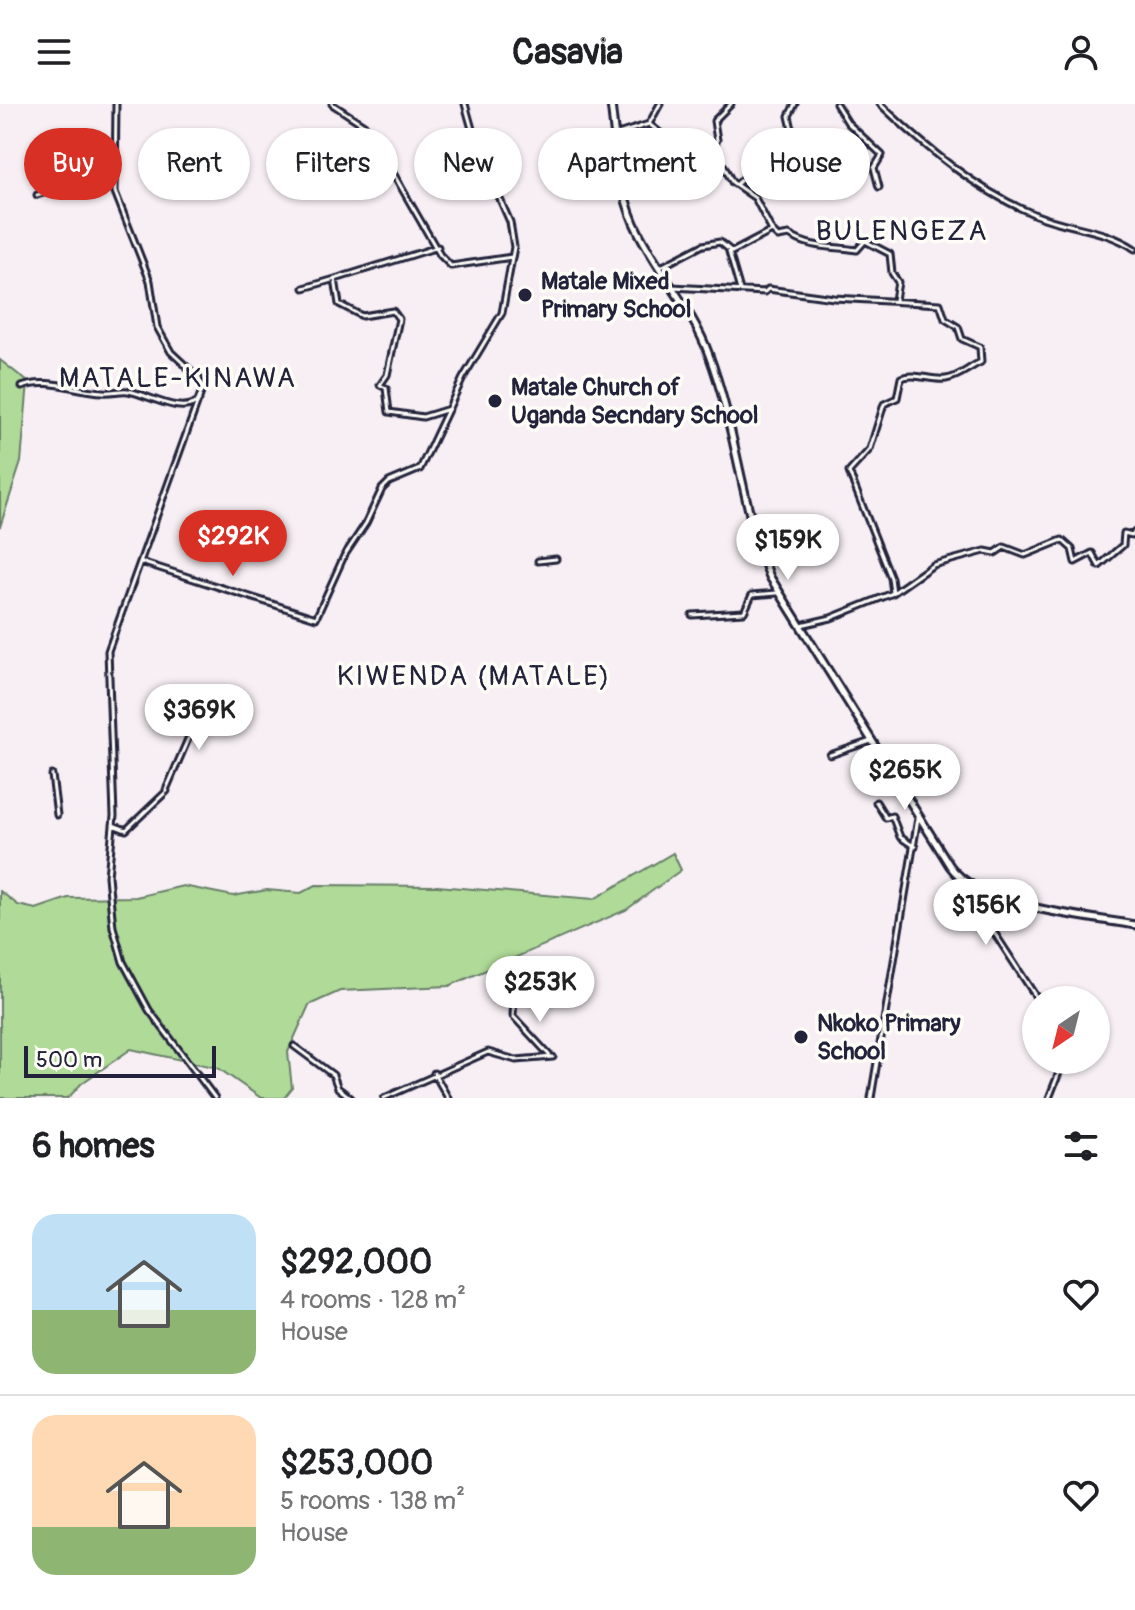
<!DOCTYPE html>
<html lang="en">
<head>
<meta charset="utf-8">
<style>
	:root { --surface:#fff; --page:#f6f6f6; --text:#202124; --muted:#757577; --line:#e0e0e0; --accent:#d93025 }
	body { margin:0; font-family:Pangolin,sans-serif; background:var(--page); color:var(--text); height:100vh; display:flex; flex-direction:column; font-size:30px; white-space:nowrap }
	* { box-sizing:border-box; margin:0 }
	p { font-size:26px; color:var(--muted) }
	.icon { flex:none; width:44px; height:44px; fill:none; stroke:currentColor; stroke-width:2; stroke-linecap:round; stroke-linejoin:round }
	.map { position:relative; height:994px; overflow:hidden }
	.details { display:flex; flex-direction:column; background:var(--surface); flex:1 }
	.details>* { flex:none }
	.top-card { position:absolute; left:24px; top:24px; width:1088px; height:72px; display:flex; gap:16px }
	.needle { width:52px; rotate:215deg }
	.tools { position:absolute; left:1022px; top:882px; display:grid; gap:16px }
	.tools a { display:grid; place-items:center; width:88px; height:88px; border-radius:50%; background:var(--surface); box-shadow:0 2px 6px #0004; font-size:40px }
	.scale { position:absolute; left:24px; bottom:20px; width:192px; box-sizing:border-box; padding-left:8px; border:4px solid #22223b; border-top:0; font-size:22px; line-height:28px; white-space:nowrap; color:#22223b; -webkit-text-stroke:6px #fdfcf7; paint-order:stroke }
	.price { position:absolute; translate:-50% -68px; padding:0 18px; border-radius:28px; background:#fff; color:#222; font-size:26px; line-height:52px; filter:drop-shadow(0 2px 4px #0008) }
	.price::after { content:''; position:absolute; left:50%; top:48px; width:24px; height:18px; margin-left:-12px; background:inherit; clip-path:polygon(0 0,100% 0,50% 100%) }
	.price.on { background:var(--accent); color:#fff }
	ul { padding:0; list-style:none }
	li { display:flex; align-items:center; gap:24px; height:200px; padding:0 32px }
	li+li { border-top:2px solid var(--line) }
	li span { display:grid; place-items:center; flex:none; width:224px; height:160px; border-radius:24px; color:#555 }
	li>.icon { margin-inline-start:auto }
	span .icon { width:96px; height:96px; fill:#fffc; stroke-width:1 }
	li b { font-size:34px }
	h2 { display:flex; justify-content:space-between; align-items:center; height:96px; padding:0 32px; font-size:34px }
	.chip { padding:0 28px; border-radius:36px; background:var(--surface); box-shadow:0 2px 6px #0004; font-size:28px; line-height:72px }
	.chip.on { background:var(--accent); color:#fff }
	header { display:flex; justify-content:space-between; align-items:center; height:104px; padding:0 32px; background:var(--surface); font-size:36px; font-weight:700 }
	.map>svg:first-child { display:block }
</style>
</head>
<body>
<header><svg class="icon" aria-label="menu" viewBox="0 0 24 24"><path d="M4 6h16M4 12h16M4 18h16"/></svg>Casavia<svg class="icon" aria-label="person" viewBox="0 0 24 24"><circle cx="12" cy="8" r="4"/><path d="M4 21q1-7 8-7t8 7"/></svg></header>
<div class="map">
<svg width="1135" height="994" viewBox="0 0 1135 994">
	<rect width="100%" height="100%" fill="#f7eff4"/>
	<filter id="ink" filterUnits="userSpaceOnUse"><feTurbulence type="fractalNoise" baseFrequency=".0125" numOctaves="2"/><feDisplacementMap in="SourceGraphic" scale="16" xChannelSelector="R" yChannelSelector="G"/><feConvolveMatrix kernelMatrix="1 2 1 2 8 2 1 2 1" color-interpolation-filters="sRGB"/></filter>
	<g filter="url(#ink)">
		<path fill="#afda97" stroke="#687e69" stroke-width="2" d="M0 256 28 278 21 358 0 423Z
			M673 749 681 766 626 806 449 882 340 887 309 901 288 948 292 984 284 994H261L218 964 131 945 82 979 68 994H0V787L18 801 36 805 68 794 136 793 183 782 233 792 267 786 301 789 316 781 437 782 594 795Z"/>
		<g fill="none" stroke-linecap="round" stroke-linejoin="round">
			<g stroke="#22223b" stroke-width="9">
				<path id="street" d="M116 0 115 88 150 177 157 223 171 248 199 274 202 286 108 547 114 712 108 772 113 823 123 858 149 906 215 994
					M332 0 364 21 373 35
					M836 0 848 19 882 51 874 64 879 83
					M880 0C924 42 978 88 1036 111 1068 124 1106 125 1135 145
					M649 20 660 0
					M615 31 649 20 688 51 696 63 724 62 732 78 755 94 772 127 732 148 720 138 703 141 659 164
					M389 62 440 151 451 162 512 153
					M703 63 717 36 714 17 731 0
					M738 79 768 52 796 43 789 12 795 0
					M37 91 113 66
					M772 127 778 133 789 131C812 145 831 142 857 146L865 137 890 150 892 169 898 178 895 196
					M729 148 740 186
					M335 175 438 143
					M672 183 765 188 768 185 834 194 940 200 945 215 958 223 962 235 980 243 981 258C969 263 960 273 946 275 930 277 915 268 901 274L897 294 884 300 870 345 849 368 891 474 893 489
					M304 184 335 175 339 200 362 212 393 207 399 215 387 271 380 281 386 284 389 308 423 313 449 305
					M22 283C47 273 76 287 103 288 111 289 120 286 128 287 148 290 182 313 199 296
					M538 457 556 455
					M141 458 316 514 344 452 366 419 382 385 389 378 420 365 463 274 502 209 514 143 510 118 477 43 465 0
					M692 511 744 508 752 491 777 489
					M801 521 831 514 893 489 933 461 985 447 995 449 1004 443 1025 451 1062 436 1072 445 1075 458 1092 449 1099 462 1123 441 1124 429 1132 431 1135 428
					M830 651 871 637
					M52 671 57 711
					M896 675 922 669 943 658
					M166 686 191 628 218 605
					M876 698 886 714 892 712 900 733 915 743
					M113 721 126 726 167 687
					M958 773 1038 896
					M520 888 514 892 513 912 550 952
					M294 942 333 971 338 984 351 994
					M434 969 448 994
					M384 994 488 948 516 956 553 953
					M871 994 918 714
					M1049 994 1064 956"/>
			</g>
			<g stroke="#22223b" stroke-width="11">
				<path id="secondary" d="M611 0C616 40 618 82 634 119 655 166 692 203 709 251 736 323 741 402 770 473L950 762C980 804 1086 812 1135 821"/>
			</g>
			<use href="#street" stroke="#fdfcf7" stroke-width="3"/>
			<use href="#secondary" stroke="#fdfcf7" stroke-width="5"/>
		</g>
	</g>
	<g fill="#22223b" stroke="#fdfcf7" stroke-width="3">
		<circle cx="525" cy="191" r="8"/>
		<circle cx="495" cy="297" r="8"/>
		<circle cx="801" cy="933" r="8"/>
	</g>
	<g text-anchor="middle" stroke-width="7" stroke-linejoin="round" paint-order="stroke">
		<g font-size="24" font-weight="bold" fill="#22223b" stroke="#fdfcf7" text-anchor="start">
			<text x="541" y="185">Matale Mixed<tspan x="541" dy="28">Primary School</tspan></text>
			<text x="511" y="291">Matale Church of<tspan x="511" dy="28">Uganda Secndary School</tspan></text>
			<text x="817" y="927">Nkoko Primary<tspan x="817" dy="28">School</tspan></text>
		</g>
		<g font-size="28" letter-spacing="2" fill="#22223b" stroke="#fdfcf7">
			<text x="902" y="136">BULENGEZA</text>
			<text x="178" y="283">MATALE-KINAWA</text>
			<text x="474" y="581">KIWENDA (MATALE)</text>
		</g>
	</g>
</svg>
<div class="tools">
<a><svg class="needle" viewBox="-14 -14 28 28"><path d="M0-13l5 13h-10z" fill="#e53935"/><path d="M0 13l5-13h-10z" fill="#757577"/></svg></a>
</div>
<div class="scale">500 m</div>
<b class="price on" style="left:233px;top:474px">$292K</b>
<b class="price" style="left:788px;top:478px">$159K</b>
<b class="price" style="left:199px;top:648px">$369K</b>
<b class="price" style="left:905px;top:708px">$265K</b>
<b class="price" style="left:986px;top:843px">$156K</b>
<b class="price" style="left:540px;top:920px">$253K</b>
<div class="top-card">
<a class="chip on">Buy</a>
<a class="chip">Rent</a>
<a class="chip">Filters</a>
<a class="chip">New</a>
<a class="chip">Apartment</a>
<a class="chip">House</a>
</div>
</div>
<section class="details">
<h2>6 homes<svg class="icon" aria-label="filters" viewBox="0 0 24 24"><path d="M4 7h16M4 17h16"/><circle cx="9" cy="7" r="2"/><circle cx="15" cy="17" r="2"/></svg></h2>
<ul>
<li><span style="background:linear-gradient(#bfe0f5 60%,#8fb573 0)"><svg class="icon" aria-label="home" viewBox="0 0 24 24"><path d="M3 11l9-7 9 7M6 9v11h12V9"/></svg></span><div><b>$292,000</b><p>4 rooms · 128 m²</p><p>House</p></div><svg class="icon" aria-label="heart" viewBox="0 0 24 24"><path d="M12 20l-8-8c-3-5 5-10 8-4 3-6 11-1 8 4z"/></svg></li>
<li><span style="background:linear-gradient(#ffd9b3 70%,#8fb573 0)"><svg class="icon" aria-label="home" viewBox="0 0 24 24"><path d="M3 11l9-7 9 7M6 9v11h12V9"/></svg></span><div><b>$253,000</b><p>5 rooms · 138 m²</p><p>House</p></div><svg class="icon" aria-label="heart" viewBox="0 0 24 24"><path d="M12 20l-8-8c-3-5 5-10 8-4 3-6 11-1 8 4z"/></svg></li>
</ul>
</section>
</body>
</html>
